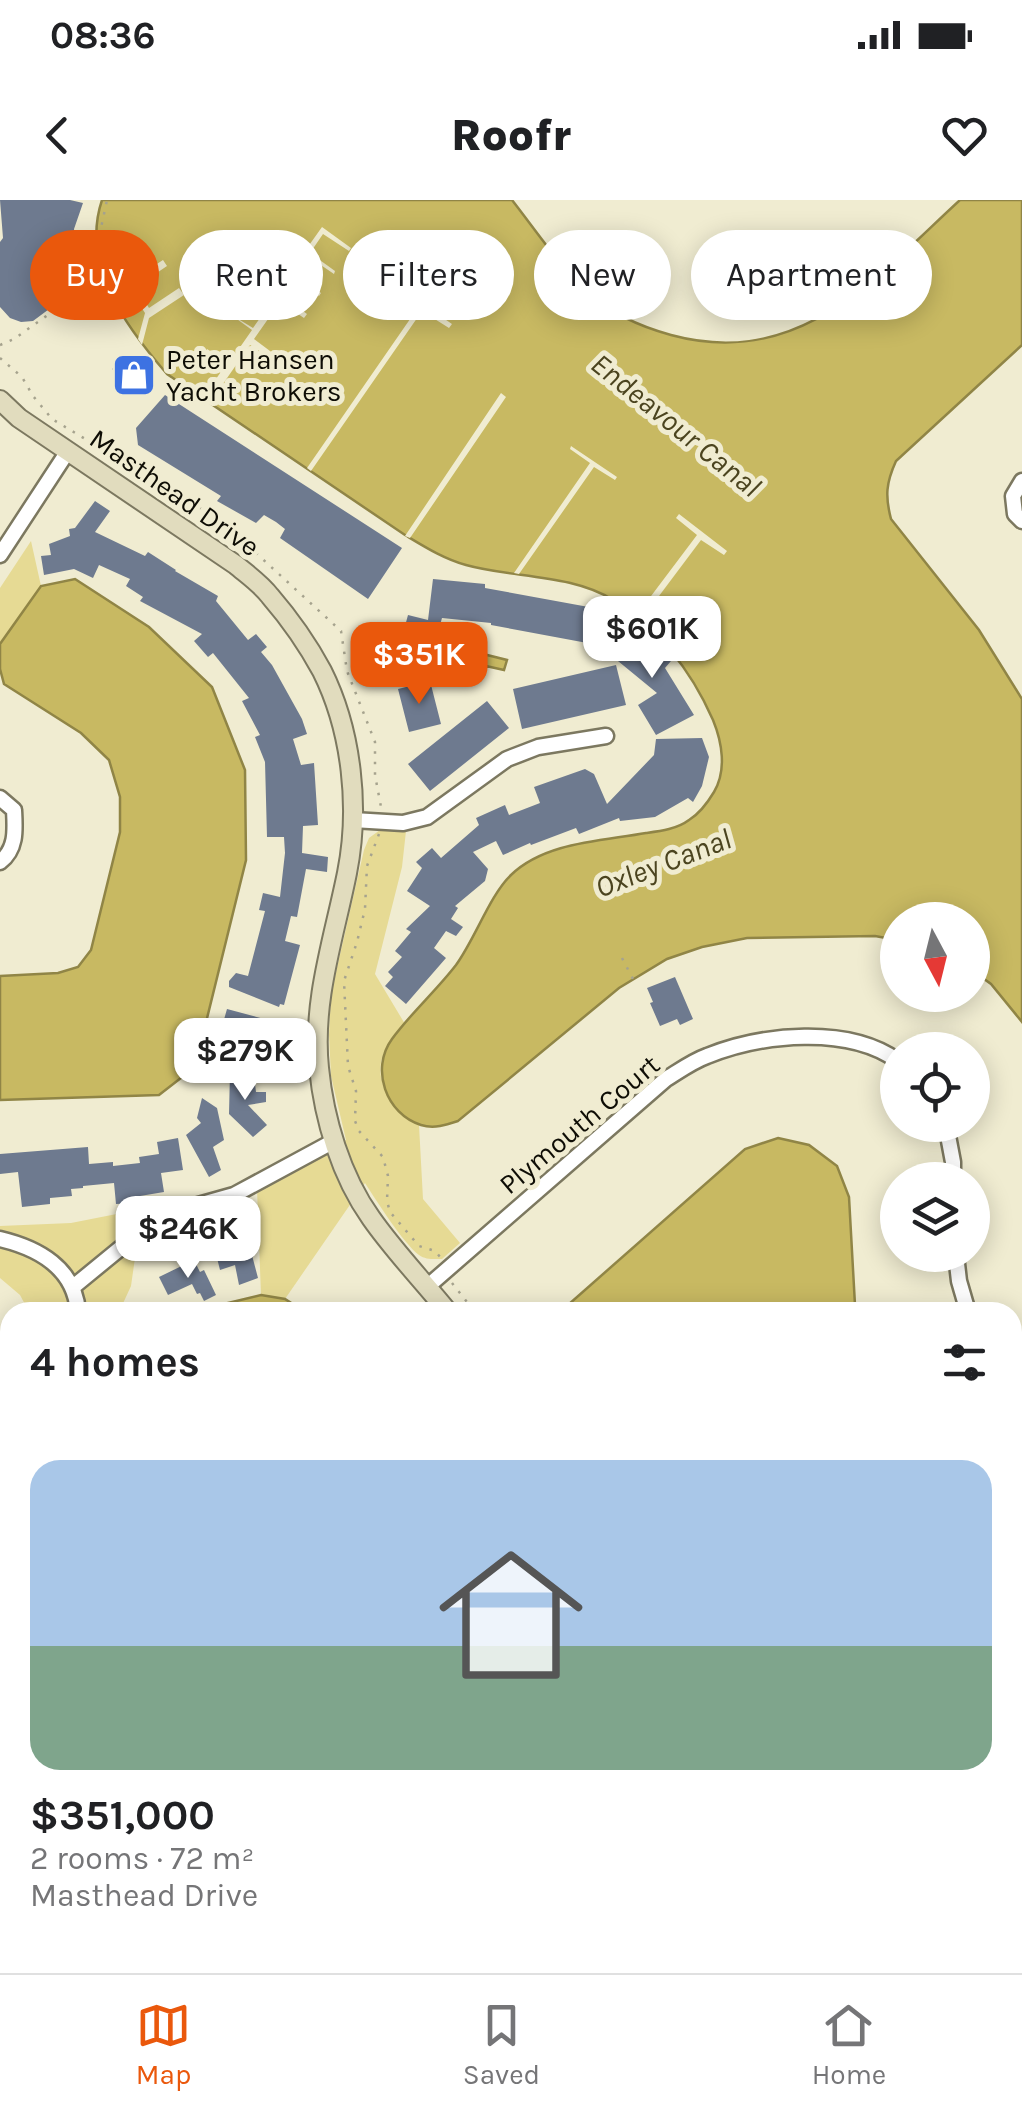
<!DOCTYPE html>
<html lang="en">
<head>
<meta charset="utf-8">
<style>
	:root { --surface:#fff; --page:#f6f6f6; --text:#202124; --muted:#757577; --line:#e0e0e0; --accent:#ea580c }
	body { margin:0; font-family:Karla,sans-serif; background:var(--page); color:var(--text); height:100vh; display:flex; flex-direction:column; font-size:38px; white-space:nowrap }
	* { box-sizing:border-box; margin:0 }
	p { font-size:32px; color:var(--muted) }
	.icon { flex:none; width:55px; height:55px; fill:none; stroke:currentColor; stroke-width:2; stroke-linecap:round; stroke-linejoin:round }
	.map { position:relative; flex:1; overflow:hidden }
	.panel { position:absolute; left:0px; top:1102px; width:1022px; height:672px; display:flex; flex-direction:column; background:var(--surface); border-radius:30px 30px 0 0; box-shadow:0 5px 25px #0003 }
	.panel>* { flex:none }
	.guide { position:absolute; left:30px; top:30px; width:962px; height:90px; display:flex; gap:20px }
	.needle { width:65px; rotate:173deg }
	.controls { position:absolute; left:880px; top:702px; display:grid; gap:20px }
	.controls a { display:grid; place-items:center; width:110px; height:110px; border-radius:50%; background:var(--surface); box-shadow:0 5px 25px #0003; font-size:50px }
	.price { position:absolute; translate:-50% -85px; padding:0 22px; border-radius:20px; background:#fff; color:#222; font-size:32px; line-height:65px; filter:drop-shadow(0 2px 5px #0008) }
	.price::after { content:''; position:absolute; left:50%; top:60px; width:30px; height:22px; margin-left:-15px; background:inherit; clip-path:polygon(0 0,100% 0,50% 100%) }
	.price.on { background:var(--accent); color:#fff }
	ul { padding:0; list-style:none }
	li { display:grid; align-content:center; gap:20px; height:530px; padding:0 30px }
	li+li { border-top:2px solid var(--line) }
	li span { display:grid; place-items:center; height:310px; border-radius:30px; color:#555 }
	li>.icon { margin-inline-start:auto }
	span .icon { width:180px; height:180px; fill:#fffc; stroke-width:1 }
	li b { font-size:42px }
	h2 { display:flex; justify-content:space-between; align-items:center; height:120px; padding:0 30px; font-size:42px }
	.tag { padding:0 35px; border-radius:45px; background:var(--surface); box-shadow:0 5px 25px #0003; font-size:35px; line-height:90px }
	.tag.on { background:var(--accent); color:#fff }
	.status { display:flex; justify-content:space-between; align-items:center; height:70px; padding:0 50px; background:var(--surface); direction:ltr }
	.status svg { height:28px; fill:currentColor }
	header { display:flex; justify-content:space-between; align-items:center; height:130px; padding:0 30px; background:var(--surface); font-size:45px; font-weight:800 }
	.tab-bar { display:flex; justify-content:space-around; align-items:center; height:140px; border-top:2px solid var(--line); background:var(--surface); font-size:28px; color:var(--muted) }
	.tab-bar a { display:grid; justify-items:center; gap:5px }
	.tab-bar .on { color:var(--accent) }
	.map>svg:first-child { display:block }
</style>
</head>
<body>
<div class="status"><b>08:36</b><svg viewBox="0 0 49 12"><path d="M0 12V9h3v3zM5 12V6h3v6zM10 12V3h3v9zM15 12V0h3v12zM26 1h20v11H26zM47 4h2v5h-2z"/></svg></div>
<header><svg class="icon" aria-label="back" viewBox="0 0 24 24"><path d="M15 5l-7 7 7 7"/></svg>Roofr<svg class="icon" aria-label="heart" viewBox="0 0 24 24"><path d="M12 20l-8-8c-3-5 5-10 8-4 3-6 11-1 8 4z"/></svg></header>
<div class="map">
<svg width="1022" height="1773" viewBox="0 0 1022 1773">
	<rect width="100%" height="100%" fill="#f0ecd1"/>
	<path fill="#e6da94" d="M31 341 41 386 0 444V388Z
		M380 630 406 631 402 667 375 774 405 824C400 830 393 836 389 843 367 878 391 906 419 925L423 999 460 1043 442 1059C434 1059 426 1060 419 1055 403 1043 376 1000 365 983L285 1099 261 1095 257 989 346 940 331 876 329 835 331 794 364 650 369 638Z
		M142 1009 131 1086 119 1112H29L20 1095 0 1078V1026L71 1023Z
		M0 1612H10V1738L0 1736Z
		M98 1765H250L255 1773H114Z
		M276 1765H726L682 1773H266Z"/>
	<path fill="#c8b962" stroke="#908546" stroke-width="2.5" d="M102 0H512C537 32 560 67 590 94 613 115 642 127 671 135 800 170 875 78 960 0H1022V145L896 261C886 283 885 296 891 319L979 430 1022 499V822L991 784 973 771 972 720H898L897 740 875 736 747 738 702 747 667 759 619 788 458 921C446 925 434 929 421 925 386 914 370 869 392 839 411 813 436 791 456 765 475 739 490 695 511 675 545 642 602 641 646 633 661 631 677 629 689 620 699 614 708 602 714 592 727 570 722 542 713 520 691 470 659 429 613 400 572 374 512 378 466 365 444 359 425 347 405 335L167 174C126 127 80 65 102 0Z
		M75 379 149 427 212 487 245 570 246 660 195 867 159 895 0 900V776L58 773 78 767 91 750 120 632V597L109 560 81 533 4 484 0 469V444L41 386Z
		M455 447 507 460 504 470 486 466 484 475 471 472 473 461 453 456Z
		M778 938 809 945 837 966 849 997 855 1105 853 1112H560L745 949Z
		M261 1095 285 1099 305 1112H213L220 1105Z
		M0 1329 10 1342V1474H0Z
		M1013 1352 1022 1354V1490L1013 1486Z
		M1022 1669V1773H976L979 1765H1012L1013 1690Z
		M0 1736 10 1738V1765H98L114 1773H0Z
		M726 1765H964L963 1771 968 1773H682Z"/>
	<path fill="#f0ecd1" d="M322 27 351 48 349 51 323 34 310 53 335 71 334 74 309 57 296 75 321 93 319 96 294 79 282 95 307 114 304 118 280 102 254 139 278 157 275 161 250 145 209 204 202 199 225 166 205 152 207 149 229 163 252 130 230 114 253 128 275 97 238 70 240 67 277 92 292 71 254 45 258 40 295 65Z
		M163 60 167 66 136 87 149 108 179 88 184 95 149 118 142 145 138 139 145 113 126 84Z
		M396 86 452 124 449 128 422 111 311 271 307 268 417 109 392 92Z
		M501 193 506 197 410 338 405 336Z
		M571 246 617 277 615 280 594 267 519 374 514 373 590 263 570 249Z
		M679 314 727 351 724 355 701 340 641 420 636 416 697 335 676 318Z"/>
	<path fill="#6e7a8f" d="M0 0H70L83 3 74 29 78 78 73 79 72 92 33 121 21 122 10 118 0 107V42L3 38Z
		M136 154 150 170 136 192 130 196 122 191 128 179 112 169Z
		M165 195 402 348 368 399 280 338 285 329 276 322 264 315 256 323 217 301 221 296 138 245 136 228Z
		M95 301 110 311 95 332 145 356 148 352 176 370 175 371 218 396 216 401 248 440 256 434 267 447 261 452 272 465 302 519 307 534 293 539 301 565 314 563 318 625 303 626 302 653 328 657 327 672 306 669 297 717 291 716 285 741 300 745 284 805 280 804 279 807 229 787V781L236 773 248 776 265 711 259 710 263 693 280 697 285 653 284 637H267L265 562 255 537 260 535 242 501 249 498 213 453 208 457 194 441 202 434 140 401 143 397 126 386 130 379 99 365 93 378 74 369 44 375 41 356 51 355 49 344 70 336 69 329 75 328Z
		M433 379 485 384V388L605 410 598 445 491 425V423L442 418 427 472 395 463 408 415 428 420Z
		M629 426 671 461 665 468 694 515 656 535 638 505 657 493 607 452Z
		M616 465 626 505 522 529 513 489Z
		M430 481 441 524 409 532 398 489Z
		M487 501 509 528 430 591 408 564Z
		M702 538 709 557 702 586 693 602 688 598 655 617 620 621 619 618 579 634 576 628 531 645 530 643 503 655 496 641 473 652 488 669 485 681 455 706 458 708 451 719 463 727 456 736 446 731 434 748 446 758 406 804 385 786 393 777 388 772 402 757 395 751 411 732 406 729 430 706 407 691 422 668 416 662 432 648 441 658 479 625 476 618 505 605 509 615 540 603 534 587 585 569 594 574 607 604 654 555 656 539Z
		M675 777 693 819 680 825 677 819 660 826 650 803 653 802 647 788Z
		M227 809 275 822 268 843 280 846 276 860 234 848 238 835 221 830Z
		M242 871 255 884 256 892H266V902L248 905 267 925 253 937 229 914 230 872Z
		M202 898 217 908 224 940 213 947 221 970 209 977 186 935 201 923 197 918Z
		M178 938 183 970 161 973 164 992 134 997V1003L116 1004 114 983 83 986V988L71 989 72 996 50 998V1004L22 1007 18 972 0 974V954L88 947 89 964 113 962V966L140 963 139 957 159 954 157 942Z
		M252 1021 257 1036 248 1040 258 1078 239 1085 235 1065 220 1070 214 1046 239 1037 236 1027Z
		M194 1060 200 1072 204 1070 216 1095 204 1101 200 1093 197 1094 192 1084 168 1095 159 1077Z"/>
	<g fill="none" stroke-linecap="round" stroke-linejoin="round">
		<g stroke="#7c7860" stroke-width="19">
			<path id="street" d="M1022 281 1013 296 1015 314 1022 321
				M0 355 68 251
				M0 598 14 610C15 629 17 649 0 662
				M353 620 403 623 427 617 507 559 538 547 606 536
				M946 925 953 962V980
				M0 1039C38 1048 75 1068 78 1112
				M956 1055 959 1081 968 1112
				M73 1087 145 1028 170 1013 234 995 334 941
				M427 1087 666 879C679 871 693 861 707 856 762 834 848 825 898 861
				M1012 1219 1022 1226"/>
		</g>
		<g stroke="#7c7860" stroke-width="22">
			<path id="secondary" d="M0 200 19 218 236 365C248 375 261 384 270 396 289 418 308 445 322 471 352 531 360 608 347 673 334 738 312 801 319 868 324 919 341 976 371 1018 394 1051 423 1081 448 1112
				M0 1583H10"/>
		</g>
		<path stroke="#a6a38e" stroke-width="2.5" stroke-dasharray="2.5 8" stroke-linecap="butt" d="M0 145 14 139 108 72 101 28 107 0
			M0 158 22 177 33 196 52 219 220 320 341 431 347 471 375 542V575L381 607
			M379 634 367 666 365 709 357 742 344 781 348 866 356 891 355 921 359 931 383 957 388 976 387 1001 390 1012 419 1046 435 1051 441 1058
			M622 758 633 779
			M452 1083 475 1112
			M0 1653 10 1647
			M239 1773 241 1765
			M284 1773 296 1765
			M578 1773 601 1765"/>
		<use href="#street" stroke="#fff" stroke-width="14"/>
		<use href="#secondary" stroke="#e1dcbe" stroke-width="18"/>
	</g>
	<defs>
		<g id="shop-square" transform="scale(2.25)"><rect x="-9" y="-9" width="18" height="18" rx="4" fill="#3d72e2" stroke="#f0ecd1"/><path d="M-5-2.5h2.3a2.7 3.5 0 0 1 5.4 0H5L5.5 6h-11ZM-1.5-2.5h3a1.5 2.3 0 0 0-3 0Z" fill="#fff"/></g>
	</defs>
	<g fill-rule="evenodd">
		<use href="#shop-square" x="134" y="175"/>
	</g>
	<g text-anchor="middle" stroke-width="10" stroke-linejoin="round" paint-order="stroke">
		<g font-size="28" fill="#0e0d05" stroke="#f0ecd1" text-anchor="start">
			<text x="166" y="169">Peter Hansen<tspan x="166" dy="32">Yacht Brokers</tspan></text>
		</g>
		<g font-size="28" fill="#0e0d05" stroke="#f0ecd1">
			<text transform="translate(175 292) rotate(35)" y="10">Masthead Drive</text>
			<text transform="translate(579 924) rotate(-40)" y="10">Plymouth Court</text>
		</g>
		<g font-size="30" font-style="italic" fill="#4b441f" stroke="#f0ecd1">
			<text transform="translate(676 225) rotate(39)" y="10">Endeavour Canal</text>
			<text transform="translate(663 663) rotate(-21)" y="10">Oxley Canal</text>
		</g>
	</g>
</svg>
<div class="controls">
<a><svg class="needle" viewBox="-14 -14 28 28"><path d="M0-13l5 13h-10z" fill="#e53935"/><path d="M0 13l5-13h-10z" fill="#757577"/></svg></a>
<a><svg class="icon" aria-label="locate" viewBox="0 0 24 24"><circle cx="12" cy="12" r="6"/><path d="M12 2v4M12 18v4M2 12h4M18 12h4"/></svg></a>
<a><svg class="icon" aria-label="layers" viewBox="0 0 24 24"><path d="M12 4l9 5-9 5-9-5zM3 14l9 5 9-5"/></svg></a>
</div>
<b class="price" style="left:652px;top:481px">$601K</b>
<b class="price on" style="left:419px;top:507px">$351K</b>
<b class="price" style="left:245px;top:903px">$279K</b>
<b class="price" style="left:188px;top:1081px">$246K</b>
<div class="guide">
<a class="tag on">Buy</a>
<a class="tag">Rent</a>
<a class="tag">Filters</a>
<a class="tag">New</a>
<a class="tag">Apartment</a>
</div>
<section class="panel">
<h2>4 homes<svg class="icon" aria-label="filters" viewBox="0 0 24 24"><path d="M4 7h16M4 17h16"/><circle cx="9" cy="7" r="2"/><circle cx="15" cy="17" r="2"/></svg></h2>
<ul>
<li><span style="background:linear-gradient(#a9c7e8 60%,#7fa58c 0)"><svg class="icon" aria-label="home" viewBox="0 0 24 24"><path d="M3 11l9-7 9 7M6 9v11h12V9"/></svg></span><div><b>$351,000</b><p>2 rooms · 72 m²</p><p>Masthead Drive</p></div></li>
</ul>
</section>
</div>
<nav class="tab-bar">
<a class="on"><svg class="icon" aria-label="map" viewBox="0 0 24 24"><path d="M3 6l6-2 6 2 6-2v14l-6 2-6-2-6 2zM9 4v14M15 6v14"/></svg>Map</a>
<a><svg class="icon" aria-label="saved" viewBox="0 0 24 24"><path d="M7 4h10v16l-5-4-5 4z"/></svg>Saved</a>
<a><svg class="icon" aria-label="home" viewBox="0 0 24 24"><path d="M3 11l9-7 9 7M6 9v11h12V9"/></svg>Home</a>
</nav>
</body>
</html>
